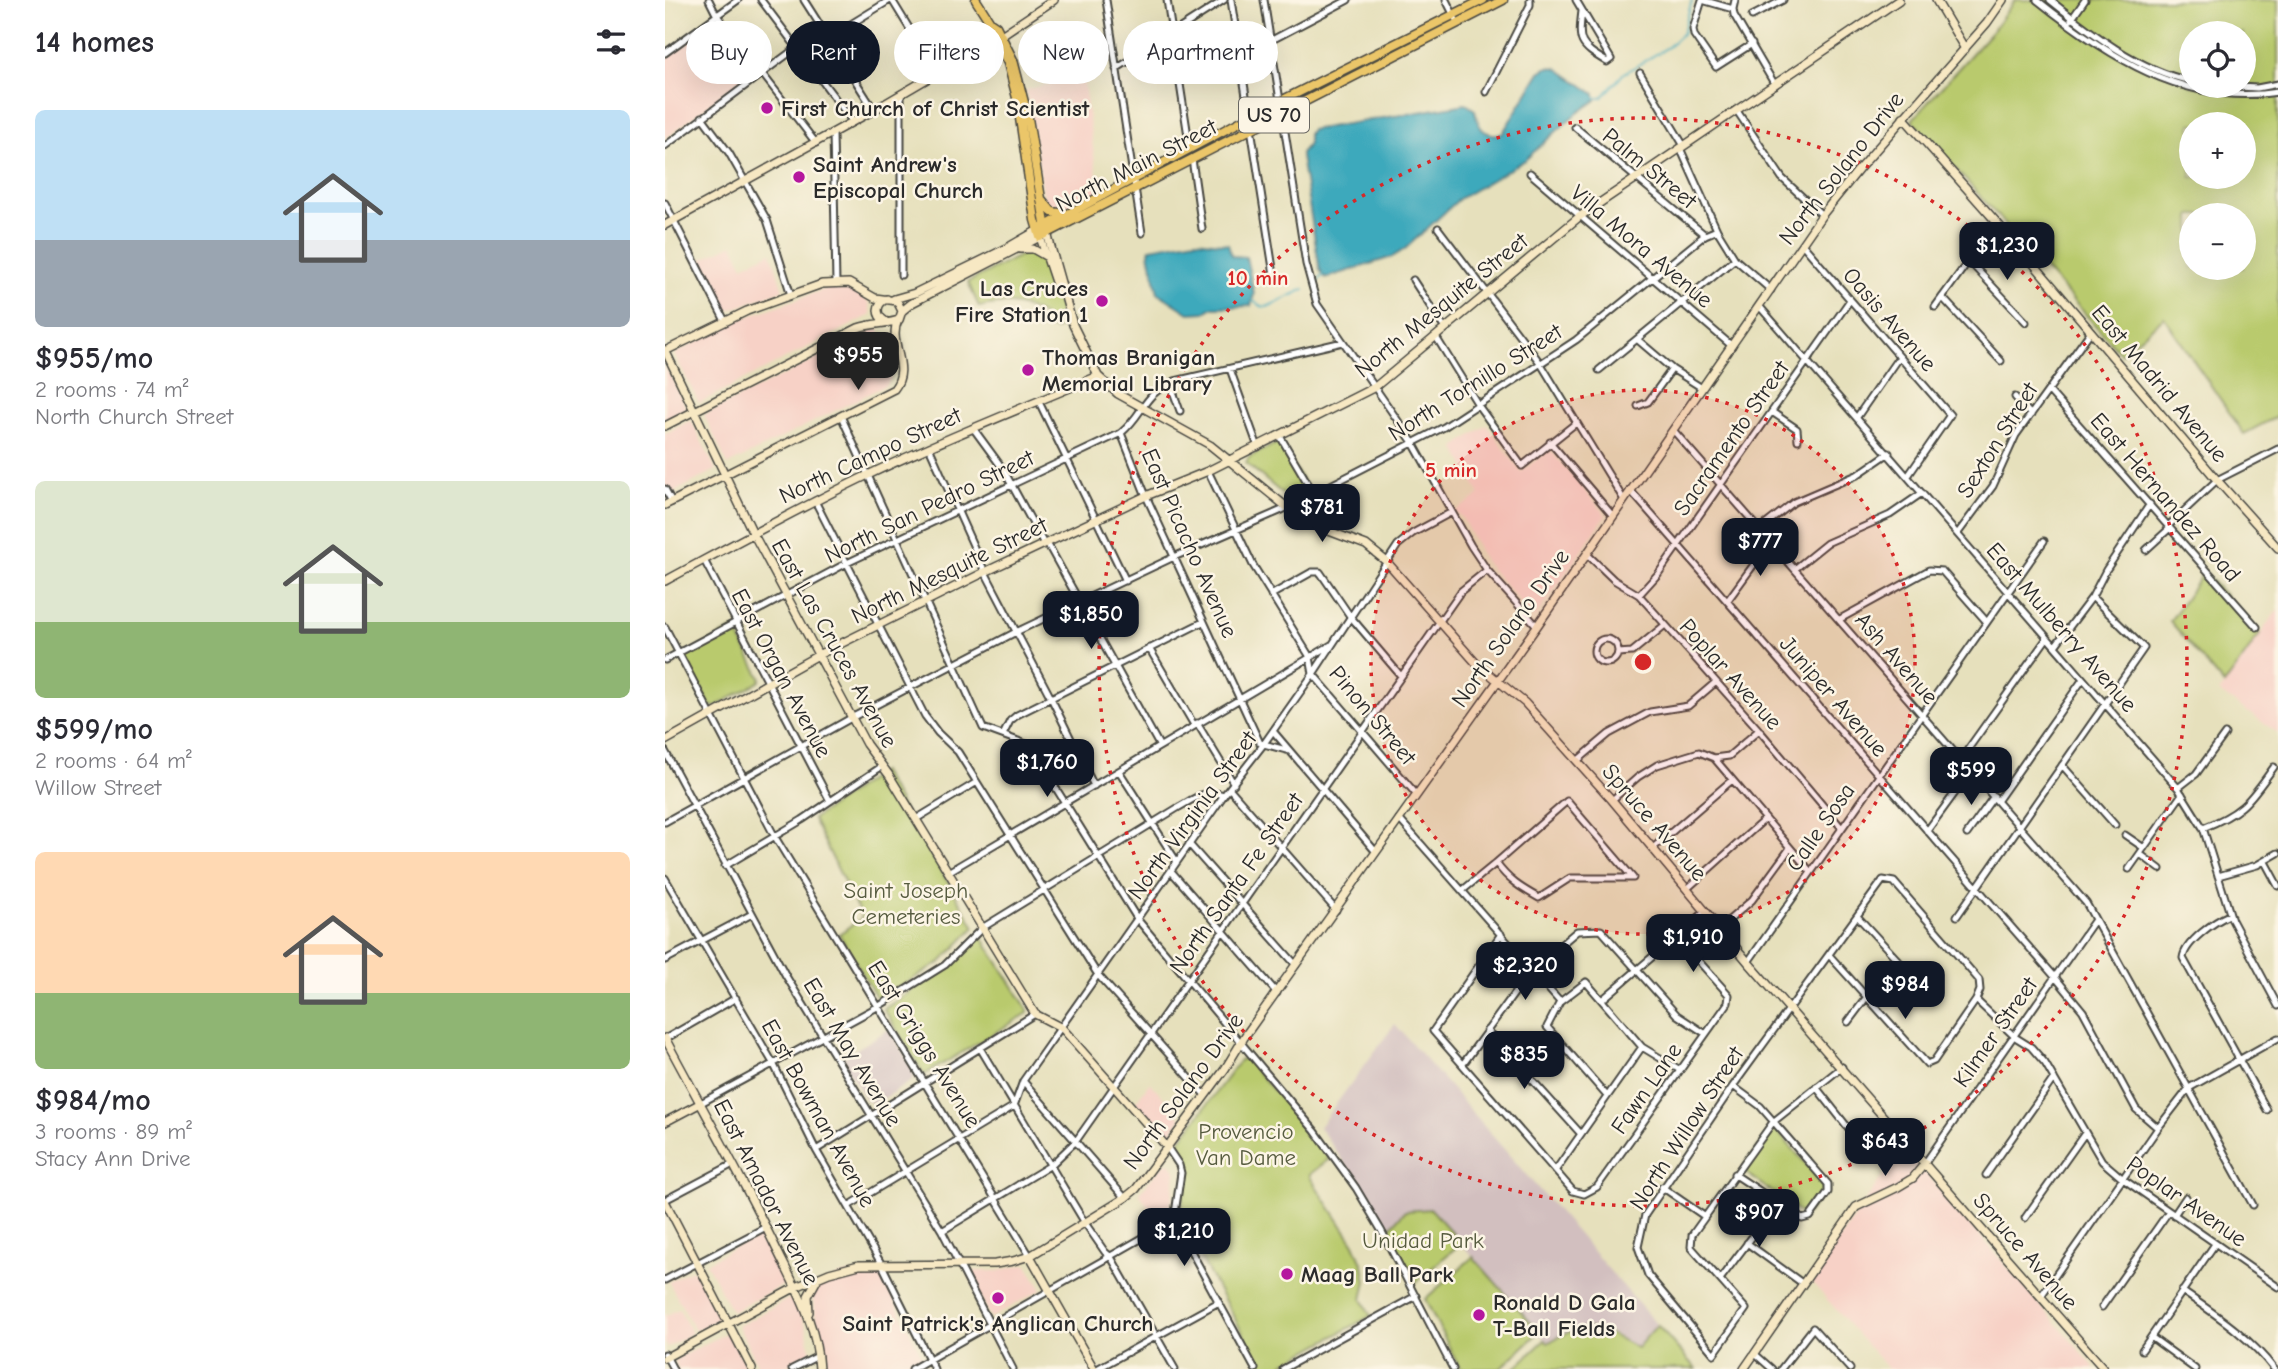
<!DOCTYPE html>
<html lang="en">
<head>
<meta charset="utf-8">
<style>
	:root { --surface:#fff; --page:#f7f7f7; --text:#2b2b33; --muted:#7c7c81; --accent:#111827 }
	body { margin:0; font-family:"Comic Neue",sans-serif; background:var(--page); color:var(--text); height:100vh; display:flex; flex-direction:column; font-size:26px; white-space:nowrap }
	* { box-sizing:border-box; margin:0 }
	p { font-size:23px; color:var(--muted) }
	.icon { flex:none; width:38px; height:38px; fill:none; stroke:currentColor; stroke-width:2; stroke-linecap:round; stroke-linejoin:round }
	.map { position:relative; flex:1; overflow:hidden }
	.details { display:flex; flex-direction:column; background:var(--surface); width:665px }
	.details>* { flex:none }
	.hud { position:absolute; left:21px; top:21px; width:665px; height:63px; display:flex; gap:14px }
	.fabs { position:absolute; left:1514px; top:21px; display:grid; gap:14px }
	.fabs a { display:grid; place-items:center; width:77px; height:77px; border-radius:50%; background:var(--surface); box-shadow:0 7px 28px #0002; font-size:35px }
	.price { position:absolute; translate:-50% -60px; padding:0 16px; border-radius:14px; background:var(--accent); color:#fff; font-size:23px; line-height:46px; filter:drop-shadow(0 2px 4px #0008) }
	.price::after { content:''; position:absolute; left:50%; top:42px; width:21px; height:16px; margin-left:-10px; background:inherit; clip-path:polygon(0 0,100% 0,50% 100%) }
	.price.active { background:#222; color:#fff }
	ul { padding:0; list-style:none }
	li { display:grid; align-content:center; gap:14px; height:371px; padding:0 35px }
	li span { display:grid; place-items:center; height:217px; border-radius:10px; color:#555 }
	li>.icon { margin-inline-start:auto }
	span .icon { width:126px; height:126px; fill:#fffc; stroke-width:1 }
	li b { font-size:30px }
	h2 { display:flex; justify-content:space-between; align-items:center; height:84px; padding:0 35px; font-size:30px }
	.tag { padding:0 24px; border-radius:32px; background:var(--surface); box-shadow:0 7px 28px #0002; font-size:24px; line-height:63px }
	.tag.active { background:var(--accent); color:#fff }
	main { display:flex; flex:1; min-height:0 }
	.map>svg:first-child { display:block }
</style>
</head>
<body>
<main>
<section class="details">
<h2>14 homes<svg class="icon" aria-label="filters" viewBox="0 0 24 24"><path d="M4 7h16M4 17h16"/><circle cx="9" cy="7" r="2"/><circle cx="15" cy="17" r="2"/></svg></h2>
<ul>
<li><span style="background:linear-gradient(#bfe0f5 60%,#9aa5b1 0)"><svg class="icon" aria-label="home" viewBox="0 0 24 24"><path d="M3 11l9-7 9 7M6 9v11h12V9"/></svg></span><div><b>$955/mo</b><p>2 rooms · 74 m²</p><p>North Church Street</p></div></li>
<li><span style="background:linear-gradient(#dfe7d0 65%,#8fb573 0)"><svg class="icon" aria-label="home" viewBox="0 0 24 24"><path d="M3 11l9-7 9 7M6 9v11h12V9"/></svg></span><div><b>$599/mo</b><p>2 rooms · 64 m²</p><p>Willow Street</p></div></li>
<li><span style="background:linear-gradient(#ffd9b3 65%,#8fb573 0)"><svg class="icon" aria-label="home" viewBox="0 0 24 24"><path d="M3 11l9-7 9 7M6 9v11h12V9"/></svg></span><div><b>$984/mo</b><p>3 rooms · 89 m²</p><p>Stacy Ann Drive</p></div></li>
</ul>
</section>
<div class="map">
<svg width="1613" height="1369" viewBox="0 0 1613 1369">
	<rect width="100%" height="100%" fill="#fcf5e5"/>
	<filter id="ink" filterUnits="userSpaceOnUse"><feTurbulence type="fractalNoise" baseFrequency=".0143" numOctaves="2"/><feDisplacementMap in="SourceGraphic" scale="14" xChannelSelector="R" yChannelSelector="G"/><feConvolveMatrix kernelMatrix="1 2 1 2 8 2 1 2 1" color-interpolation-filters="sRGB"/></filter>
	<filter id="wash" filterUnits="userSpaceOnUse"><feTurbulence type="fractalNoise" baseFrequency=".00686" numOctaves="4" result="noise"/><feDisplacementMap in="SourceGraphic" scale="28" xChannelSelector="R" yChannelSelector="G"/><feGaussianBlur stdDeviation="1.57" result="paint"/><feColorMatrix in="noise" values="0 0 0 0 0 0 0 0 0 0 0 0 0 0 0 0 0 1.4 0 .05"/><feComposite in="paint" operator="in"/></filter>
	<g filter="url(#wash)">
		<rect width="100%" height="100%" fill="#e6e0bc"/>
		<path fill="#f7d1c6" d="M52 20 90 70 0 139V59Z
			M418 76 434 191 404 207 383 203 379 199 361 90Z
			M68 244 78 266 106 252 118 290 60 312 36 260Z
			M164 288H174L194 294 204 303 206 315 34 403 9 354 78 318Z
			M213 328 228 364 225 380 221 385 63 465 39 415Z
			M0 365 21 408 0 419Z
			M26 420 51 470 0 497V434Z
			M822 425 856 472 885 450 941 515 869 618 820 562 796 516 789 512 815 495 790 447Z
			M1613 609V733L1554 692Z
			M485 1082 516 1118 502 1137 470 1103Z
			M1238 1147 1431 1369H1223L1145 1280Z
			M505 1163 511 1171 505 1211 502 1216 493 1222 474 1193 499 1164Z
			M98 1232 122 1283 67 1312 41 1263Z
			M361 1264 377 1289 326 1318 302 1271H333Z
			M26 1270 30 1271 53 1317 52 1320 30 1331 4 1282Z
			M215 1271 258 1358 237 1369H159L147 1295 153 1285 179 1274Z
			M129 1296 141 1327 146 1354 116 1369H95L73 1326Z
			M14 1309 27 1333 3 1347 0 1343V1316Z
			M61 1333 65 1335 82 1369H13L9 1360Z"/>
		<path fill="#d2bfbf" d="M730 1024 992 1325 973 1348 943 1331 924 1327 909 1329 883 1343 766 1209 740 1211 722 1231 692 1181 654 1127Z
			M224 1029 250 1072 248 1080 210 1104 202 1101 176 1059Z"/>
		<path fill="#b9ca6d" stroke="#727a4c" stroke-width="2" fill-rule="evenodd" d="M1350 0H1613V416L1579 434 1499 317 1456 354 1247 120 1329 29ZM1526 33H1578V86H1526ZM1526 124H1578V177H1526ZM1526 215H1578V268H1526Z
			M360 253H367L376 258 400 324 390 330 385 328 388 323C366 303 341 300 314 307L303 282Z
			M614 442 644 492 626 501 581 463 584 457Z
			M1539 572 1595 634 1559 685 1505 621Z
			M68 629 71 630 96 679 94 682 49 707 45 706 19 656Z
			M216 772 310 927 276 962 213 1000 174 934 197 918 148 819Z
			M315 934 363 1010V1013L259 1075 219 1009 287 963Z
			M576 1059H581L620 1103 664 1159 645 1174V1177L689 1244 698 1265 701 1282 697 1299 706 1316 609 1369H598L521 1232 516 1219 518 1196 523 1177 520 1160 511 1146Z
			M1112 1131 1157 1182 1159 1191 1143 1213 1138 1215 1081 1173 1079 1165 1104 1133Z
			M766 1209 796 1243 750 1283 722 1231 740 1211Z
			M808 1257 874 1332 835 1369H795L760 1299Z
			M992 1325 1031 1369H849L880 1340 883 1343C922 1318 936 1329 972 1348Z"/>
		<path fill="#3da9bc" stroke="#346a74" stroke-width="2" d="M883 67 892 68 930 94 931 100 907 117 860 160 794 199 740 249 727 257 661 278 655 270 636 157V153L643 145V133L646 130 801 104 810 110C813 128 818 136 837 134L875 72Z
			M531 240 563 244 567 256 581 257 589 294 586 306 548 307 540 312 524 313 493 293 484 253 485 248Z"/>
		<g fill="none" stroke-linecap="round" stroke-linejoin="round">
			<path stroke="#3da9bc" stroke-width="2" d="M930 98H937L958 74 1003 47 1018 33 1027 0
				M650 284 659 274
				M588 301 596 306 602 307 640 289"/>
		</g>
	</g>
	<g filter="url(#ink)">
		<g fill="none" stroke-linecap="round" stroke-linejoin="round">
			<g stroke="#474641" stroke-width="9">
				<path id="street" d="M44 0 51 14 151 143
					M96 0 188 122
					M139 0 209 110
					M227 0 271 72
					M441 0 477 233
					M502 0 525 149
					M566 0 609 275
					M599 0 641 264 652 304 747 441 806 546 822 570 872 626
					M781 0 792 22
					M911 0 946 59 942 62C914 45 913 43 917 11
					M1037 0 1028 29 1029 35 1051 67 1087 44
					M1037 0 1068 9
					M1070 0 1068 9 1069 15 1110 85
					M1372 0C1442 56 1519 107 1613 92
					M1385 0C1426 33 1473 70 1526 81
					M1087 16 1118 0
					M1406 20 1420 0
					M605 41 683 0
					M0 53 73 0
					M137 54 225 0
					M451 69 559 0
					M975 73 1019 146
					M1554 86 1592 88 1613 84
					M821 92 865 5V0
					M1072 111 1117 178 1157 215
					M37 117 64 153 102 220 126 295
					M910 127 1040 235
					M168 133 171 283
					M0 146 131 48
					M1015 148 1052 230 1070 259 1106 290
					M527 159 537 229
					M865 173 1067 346
					M0 203 60 321
					M773 228 876 364 959 500
					M1138 245 1285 415 1243 476
					M1304 261 1361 322
					M236 275V94
					M748 280 780 329
					M1277 297 1336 361
					M1095 307 1513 788 1538 828 1567 920 1613 1006
					M1270 307 1332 222
					M771 337 815 408 857 466 911 423
					M973 340 1007 369 1037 388
					M678 342 510 381C477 394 480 413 456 433L481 496 595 743 625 751 711 852
					M565 369 593 447
					M934 370 1070 259
					M505 383 515 411
					M1384 391 1592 627
					M1350 397 1366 415
					M374 402 461 581
					M973 406 983 402 1007 369
					M1107 412 1132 429 1133 440
					M176 416 318 728 364 745 473 920 650 1131 691 1188 716 1230 788 1369
					M1192 417 1231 361 1236 358
					M308 428 338 469 379 544
					M1008 430 1421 903 1588 1205
					M615 436 649 494
					M885 442 948 516
					M264 447 320 572 386 698 429 786
					M543 471 588 565 645 657 648 674 751 794
					M0 489 7 502
					M965 490 1390 977 1418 1011 1471 1109 1493 1128
					M150 501 260 716 273 733 293 752 433 975 540 1095
					M1503 526 1552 480 1613 449
					M1096 528 1129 502 1192 475 1224 453
					M1293 533 1328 486 1351 435 1426 331
					M382 543 494 745
					M1481 550 1505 528
					M922 554 949 580 974 595 1094 730 1176 827
					M39 560 165 801
					M1131 568 1162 543 1225 515 1257 493
					M606 595 647 572H655L685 616 736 676
					M974 595 993 574 1185 300
					M1063 600 1106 541
					M1175 619 1264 570 1277 571 1321 621
					M0 627 110 837 365 1256
					M929 651a12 12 0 1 1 24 0a12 12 0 1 1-24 0Z
					M1390 646 1427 597 1441 570 1485 504
					M484 648 529 725
					M953 653 967 652 1000 625
					M0 660 182 563 456 433
					M532 723 569 784
					M608 731 625 751
					M338 735 345 721 352 715 538 622
					M0 751 121 976 277 1231 348 1369
					M1049 758 1145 871
					M1296 759 1382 638
					M912 761 944 734 985 712 1023 706 1051 682
					M1397 765 1450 825
					M454 771 512 862
					M1513 788 1531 774 1560 734
					M565 789 671 910
					M947 800 973 777 992 765 1034 752 1049 758 1064 756 1094 730
					M1333 800 1418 679
					M902 801 968 878H905L874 898C856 888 843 880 831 863Z
					M251 819 312 782
					M734 819 895 1002
					M0 822 188 717 351 632 509 557 617 510 779 427 911 340 1040 235 1052 230
					M1538 828C1579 812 1584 801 1609 767
					M1262 831 1306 771
					M1302 834 1329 796
					M1460 835 1479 848
					M524 844 631 965
					M988 848 1067 780
					M1475 854 1495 869
					M1600 862 1613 886
					M60 866 137 820 216 767
					M1464 869 1517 794
					M506 871 612 993
					M283 872 666 645
					M1553 876 1592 865 1613 853
					M0 878 108 1063 151 1150 217 1265 269 1369
					M1023 888 1100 819
					M798 890 831 863
					M1564 915C1550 921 1520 942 1518 958L1602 1110
					M1192 916 1254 983 1260 980
					M1292 916 1479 648 1427 597
					M1055 928 1087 900 1125 848
					M836 934 768 1031 908 1191 919 1194 932 1187 1063 1003 1064 995 1012 937 995 925
					M1164 955 1262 1064 1269 1061 1311 1000
					M0 960 87 914
					M1083 962 1379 541
					M938 999 1041 911
					M1183 1022 1201 998
					M822 1030 916 1134
					M0 1039 71 998
					M315 1048 420 1223 440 1252 446 1257 510 1369
					M798 1064 867 969 912 931 936 930 1012 1015 1041 1034
					M1177 1067 1108 1122 1027 1235 1026 1247 1081 1309 1049 1354 983 1275 973 1247 980 1215 1068 1086 1218 880 1229 882 1314 980 1315 990 1311 1000 1350 1037 1366 1047 1380 1063 1437 1161 1458 1179 1613 1287
					M358 1081 460 1198
					M1068 1086 1095 1106 1163 1184V1192L1145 1217 1137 1219 1069 1174
					M1151 1087 1192 1139
					M942 1096 882 1027 895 1002 921 982 977 1047 1015 1070
					M34 1104 214 1006 280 965 317 928 514 807C530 798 540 789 559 795
					M502 1147 514 1165 516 1173 509 1220 590 1369
					M151 1150 370 1014
					M1260 1163 1429 921
					M890 1171 977 1047
					M1321 1175 1389 1078
					M997 1187 1039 1216
					M0 1200 68 1164
					M185 1205 349 1106 358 1081 559 795 598 745 648 674 733 545 748 533 787 512
					M1509 1215 1521 1197
					M1360 1218 1420 1133
					M277 1231 386 1165 411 1141 796 591 822 570
					M1082 1243 1137 1283
					M1056 1278 1112 1204
					M0 1280 101 1227
					M1517 1291C1551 1315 1584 1336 1609 1369
					M1376 1296 1493 1128 1524 1088 1613 1038
					M1437 1307 1504 1211
					M1486 1337 1530 1369
					M1477 1350 1550 1244
					M0 1354 8 1369
					M1090 1354 1107 1369
					M127 1369 153 1356
					M247 1369 509 1220
					M432 1369 552 1303
					M618 1369 751 1296
					M1116 1369 1148 1328 1185 1369"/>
			</g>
			<g stroke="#474641" stroke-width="10">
				<path id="secondary" d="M1271 0 1300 49
					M1238 117 1367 262 1552 480 1613 548
					M0 225 209 110 332 38 389 0
					M382 233 408 325 433 376 453 394 545 445 634 517 648 525 701 545 722 562 811 663 860 703 947 800 1083 962 1439 1369
					M355 249H368L382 257
					M229 299 250 293 340 249 373 230
					M220 321C210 315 211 303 222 299
					M0 350 88 533 201 744 224 775 370 1014 397 1028 502 1147
					M0 351 82 311 157 284 184 283 210 298 232 301 237 311
					M0 426 193 328C206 323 224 324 234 320L237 311 247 303 375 237 392 288 398 294
					M0 505 229 389C247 367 222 343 233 320
					M0 581C67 545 134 508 203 475 278 439 356 409 433 376
					M0 741 155 654 320 572 481 496 543 471 710 387 914 217 1234 0
					M0 1038C37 1108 77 1177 111 1248 130 1287 152 1324 154 1369
					M0 1122 34 1104
					M0 1201 87 1369
					M365 1256 429 1369
					M144 1312 143 1296 153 1278
					M0 1358 131 1287 164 1273 194 1265 330 1264 348 1261 365 1256 460 1198 471 1189 560 1069 580 1036 872 626 1157 215 1194 169 1322 23 1338 0
					M1079 1369 1191 1207 1233 1187 1248 1178 1260 1163"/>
			</g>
			<g stroke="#474641" stroke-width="11">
				<path id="primary" d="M311 0 325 22 331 26 348 60 363 118 381 230
					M325 22 326 28 343 63 352 98 370 220 375 237 838 0
					M377 200 387 212 402 214
					M373 230 582 118 818 0"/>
			</g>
			<use href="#street" stroke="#fff" stroke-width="5"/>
			<use href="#secondary" stroke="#f7e8c3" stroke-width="7"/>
			<use href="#primary" stroke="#ebc669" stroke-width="8"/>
		</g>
	</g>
	<circle cx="978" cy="662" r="272" fill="#d62828" fill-opacity=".12"/>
	<g fill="none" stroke="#d62828" stroke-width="3.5" stroke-dasharray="3.5 7">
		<circle cx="978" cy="662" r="272"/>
		<circle cx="978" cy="662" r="544"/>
	</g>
	<g fill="#b5179e" stroke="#fcf5e5" stroke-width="2.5">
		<circle cx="102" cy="108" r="7"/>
		<circle cx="134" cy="177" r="7"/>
		<circle cx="437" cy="301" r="7"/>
		<circle cx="363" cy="370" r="7"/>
		<circle cx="622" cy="1274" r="7"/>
		<circle cx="333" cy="1298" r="7"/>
		<circle cx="814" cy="1315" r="7"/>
	</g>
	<g text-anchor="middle" stroke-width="5" stroke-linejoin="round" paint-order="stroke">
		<rect fill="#fcf5e5" stroke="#6a6863" stroke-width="2" x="574" y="97.5" width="70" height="35" rx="5"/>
		<g font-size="21" font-weight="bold" fill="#2b2b2b">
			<text x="609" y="122">US 70</text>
		</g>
		<g font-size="23" font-weight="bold" fill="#2b2b2b" stroke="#fcf5e5" text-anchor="start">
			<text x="116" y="116">First Church of Christ Scientist</text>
			<text x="148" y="172">Saint Andrew's<tspan x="148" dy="26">Episcopal Church</tspan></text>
			<text x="423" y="296" text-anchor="end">Las Cruces<tspan x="423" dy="26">Fire Station 1</tspan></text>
			<text x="377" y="365">Thomas Branigan<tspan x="377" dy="26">Memorial Library</tspan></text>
			<text x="636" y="1282">Maag Ball Park</text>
			<text x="828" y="1310">Ronald D Gala<tspan x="828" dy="26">T-Ball Fields</tspan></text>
			<text x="333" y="1331" text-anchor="middle">Saint Patrick's Anglican Church</text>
		</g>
		<g font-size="23" fill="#2b2b2b" stroke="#fcf5e5">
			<text transform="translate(471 165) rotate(-27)" y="8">North Main Street</text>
			<text transform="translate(985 168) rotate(39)" y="8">Palm Street</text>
			<text transform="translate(1176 168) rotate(-52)" y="8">North Solano Drive</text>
			<text transform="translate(977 246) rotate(40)" y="8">Villa Mora Avenue</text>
			<text transform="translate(776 305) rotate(-39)" y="8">North Mesquite Street</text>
			<text transform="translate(1225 319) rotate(49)" y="8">Oasis Avenue</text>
			<text transform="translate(810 382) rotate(-32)" y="8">North Tornillo Street</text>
			<text transform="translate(1495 383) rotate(50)" y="8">East Madrid Avenue</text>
			<text transform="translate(1066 438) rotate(-55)" y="8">Sacramento Street</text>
			<text transform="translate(1332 440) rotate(-58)" y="8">Sexton Street</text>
			<text transform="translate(205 455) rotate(-25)" y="8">North Campo Street</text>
			<text transform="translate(1501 497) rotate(49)" y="8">East Hernandez Road</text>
			<text transform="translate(264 506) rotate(-26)" y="8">North San Pedro Street</text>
			<text transform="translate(525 543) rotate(66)" y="8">East Picacho Avenue</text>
			<text transform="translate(284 570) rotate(-26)" y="8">North Mesquite Street</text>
			<text transform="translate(1397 627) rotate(49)" y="8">East Mulberry Avenue</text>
			<text transform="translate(845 628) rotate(-55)" y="8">North Solano Drive</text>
			<text transform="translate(170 643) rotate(61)" y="8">East Las Cruces Avenue</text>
			<text transform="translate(1232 658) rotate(49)" y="8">Ash Avenue</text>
			<text transform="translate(117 673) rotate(62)" y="8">East Organ Avenue</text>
			<text transform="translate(1066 674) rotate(48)" y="8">Poplar Avenue</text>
			<text transform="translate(1169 696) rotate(49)" y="8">Juniper Avenue</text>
			<text transform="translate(708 715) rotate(50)" y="8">Pinon Street</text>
			<text transform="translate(527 815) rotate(-54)" y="8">North Virginia Street</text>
			<text transform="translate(990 822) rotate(49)" y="8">Spruce Avenue</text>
			<text transform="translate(1155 827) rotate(-55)" y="8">Calle Sosa</text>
			<text transform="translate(571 883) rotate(-55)" y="8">North Santa Fe Street</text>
			<text transform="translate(1330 1032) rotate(-55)" y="8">Kilmer Street</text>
			<text transform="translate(260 1044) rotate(58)" y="8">East Griggs Avenue</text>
			<text transform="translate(188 1052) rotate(59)" y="8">East May Avenue</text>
			<text transform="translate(981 1088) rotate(-55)" y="8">Fawn Lane</text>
			<text transform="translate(518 1091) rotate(-54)" y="8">North Solano Drive</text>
			<text transform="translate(154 1113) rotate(61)" y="8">East Bowman Avenue</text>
			<text transform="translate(1021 1128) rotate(-57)" y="8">North Willow Street</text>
			<text transform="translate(102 1192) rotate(63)" y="8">East Amador Avenue</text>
			<text transform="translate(1522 1201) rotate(35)" y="8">Poplar Avenue</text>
			<text transform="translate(1361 1251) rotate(49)" y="8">Spruce Avenue</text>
		</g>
		<g font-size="23" fill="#565b3f" stroke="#fcf5e5">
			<text x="241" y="898">Saint Joseph<tspan x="241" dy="26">Cemeteries</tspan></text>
			<text x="581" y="1139">Provencio<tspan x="581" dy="26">Van Dame</tspan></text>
			<text x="758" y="1248">Unidad Park</text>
		</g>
	</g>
	<circle cx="978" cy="662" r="10" fill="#d62828" stroke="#fcf5e5" stroke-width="3.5"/>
	<g font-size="21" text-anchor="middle" font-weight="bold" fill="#d62828" stroke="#fcf5e5" stroke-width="5" stroke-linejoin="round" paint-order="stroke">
		<text x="593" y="285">10 min</text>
		<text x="786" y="477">5 min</text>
	</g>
</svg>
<div class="fabs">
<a><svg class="icon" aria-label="locate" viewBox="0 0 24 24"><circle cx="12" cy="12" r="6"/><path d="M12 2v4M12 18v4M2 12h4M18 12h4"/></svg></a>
<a>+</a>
<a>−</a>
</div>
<b class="price" style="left:1342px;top:282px">$1,230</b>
<b class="price active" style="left:193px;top:392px">$955</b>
<b class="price" style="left:657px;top:544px">$781</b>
<b class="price" style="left:1095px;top:578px">$777</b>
<b class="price" style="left:426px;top:651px">$1,850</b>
<b class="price" style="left:382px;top:799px">$1,760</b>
<b class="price" style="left:1306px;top:807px">$599</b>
<b class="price" style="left:1028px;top:974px">$1,910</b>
<b class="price" style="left:860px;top:1002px">$2,320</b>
<b class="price" style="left:1240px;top:1021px">$984</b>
<b class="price" style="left:859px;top:1091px">$835</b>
<b class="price" style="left:1220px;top:1178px">$643</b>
<b class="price" style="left:1094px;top:1249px">$907</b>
<b class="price" style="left:519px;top:1268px">$1,210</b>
<div class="hud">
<a class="tag">Buy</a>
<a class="tag active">Rent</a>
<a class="tag">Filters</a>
<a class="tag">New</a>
<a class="tag">Apartment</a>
</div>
</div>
</main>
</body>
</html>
